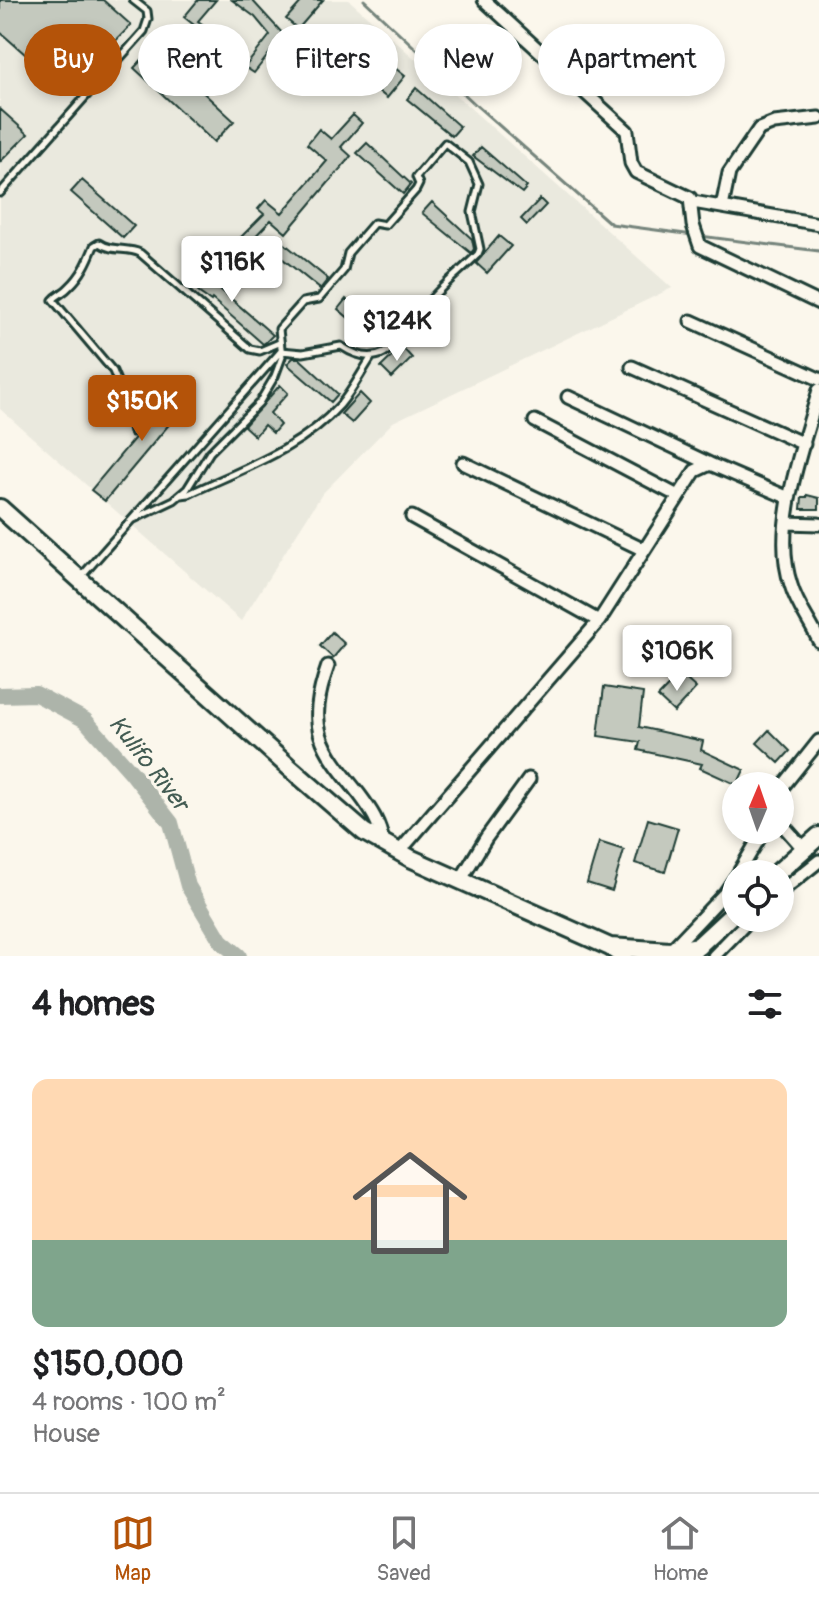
<!DOCTYPE html>
<html lang="en">
<head>
<meta charset="utf-8">
<style>
	:root { --surface:#fff; --page:#f6f6f6; --text:#202124; --muted:#757577; --line:#e0e0e0; --accent:#b45309 }
	body { margin:0; font-family:Pangolin,sans-serif; background:var(--page); color:var(--text); height:100vh; display:flex; flex-direction:column; font-size:30px; white-space:nowrap }
	* { box-sizing:border-box; margin:0 }
	p { font-size:26px; color:var(--muted) }
	.icon { flex:none; width:44px; height:44px; fill:none; stroke:currentColor; stroke-width:2; stroke-linecap:round; stroke-linejoin:round }
	.map { position:relative; height:956px; overflow:hidden }
	.details { display:flex; flex-direction:column; background:var(--surface); flex:1 }
	.details>* { flex:none }
	.hud { position:absolute; left:24px; top:24px; width:772px; height:72px; display:flex; gap:16px }
	.needle { width:52px; rotate:2deg }
	.tools { position:absolute; left:722px; top:772px; display:grid; gap:16px }
	.tools a { display:grid; place-items:center; width:72px; height:72px; border-radius:50%; background:var(--surface); box-shadow:0 4px 12px #0003; font-size:40px }
	.price { position:absolute; translate:-50% -68px; padding:0 18px; border-radius:8px; background:#fff; color:#222; font-size:26px; line-height:52px; filter:drop-shadow(0 2px 4px #0008) }
	.price::after { content:''; position:absolute; left:50%; top:48px; width:24px; height:18px; margin-left:-12px; background:inherit; clip-path:polygon(0 0,100% 0,50% 100%) }
	.price.on { background:var(--accent); color:#fff }
	ul { padding:0; list-style:none }
	li { display:grid; align-content:center; gap:16px; height:424px; padding:0 32px }
	li+li { border-top:2px solid var(--line) }
	li span { display:grid; place-items:center; height:248px; border-radius:16px; color:#555 }
	li>.icon { margin-inline-start:auto }
	span .icon { width:144px; height:144px; fill:#fffc; stroke-width:1 }
	li b { font-size:34px }
	h2 { display:flex; justify-content:space-between; align-items:center; height:96px; padding:0 32px; font-size:34px }
	.pill { padding:0 28px; border-radius:36px; background:var(--surface); box-shadow:0 4px 12px #0003; font-size:28px; line-height:72px }
	.pill.on { background:var(--accent); color:#fff }
	.tab-bar { display:flex; justify-content:space-around; align-items:center; height:112px; border-top:2px solid var(--line); background:var(--surface); font-size:22px; color:var(--muted) }
	.tab-bar a { display:grid; justify-items:center; gap:4px }
	.tab-bar .on { color:var(--accent) }
	.map>svg:first-child { display:block }
</style>
</head>
<body>
<div class="map">
<svg width="819" height="956" viewBox="0 0 819 956">
	<rect width="100%" height="100%" fill="#fbf7ec"/>
	<filter id="ink" filterUnits="userSpaceOnUse"><feTurbulence type="fractalNoise" baseFrequency=".0125" numOctaves="2"/><feDisplacementMap in="SourceGraphic" scale="16" xChannelSelector="R" yChannelSelector="G"/><feConvolveMatrix kernelMatrix="1 2 1 2 8 2 1 2 1" color-interpolation-filters="sRGB"/></filter>
	<g filter="url(#ink)">
		<path fill="#eae9de" d="M0 0H349L672 288 393 422 322 494 241 621 0 409Z"/>
		<g fill="none" stroke-linecap="round" stroke-linejoin="round">
			<path stroke="#74847b" stroke-width="3" d="M364 0 476 105 611 224 693 235
				M700 236 819 251"/>
			<path stroke="#adb4aa" stroke-width="16" d="M0 695 36 694 85 720 132 773 171 823 188 886 221 941 239 956"/>
		</g>
		<path fill="#c4c9be" stroke="#1f3d34" stroke-width="2" d="M0 0H103L131 25 67 91 0 32Z
			M198 0H216L198 21 227 42 221 51 201 37 204 33 184 17Z
			M232 0H252L284 35 254 73 245 67 270 35 255 17Z
			M303 0H323L298 29 286 19Z
			M154 47 234 121 214 142 134 68Z
			M395 68 405 76 387 98 377 90Z
			M416 88 460 127 452 136 407 99Z
			M0 109 28 134 0 162Z
			M353 115 362 123 341 147 351 156 286 233 271 220 245 247 238 240 264 214 258 209 266 200 282 213 327 161 307 144 319 129 331 139Z
			M367 143 411 184 403 194 357 153Z
			M481 147 527 187 522 193 473 156Z
			M82 180 134 226 123 238 71 192Z
			M540 199 546 205 527 225 521 219Z
			M432 202 472 239 474 249 471 253 422 213Z
			M499 236 511 246 487 273 476 263Z
			M280 240 328 279 320 289 272 250Z
			M218 265 231 275 220 289 273 335 266 342 263 344 212 299 211 301 198 292Z
			M346 299 390 337 382 346 338 309Z
			M402 347 412 358 392 378 381 367Z
			M293 358H299L338 394 331 402 287 364Z
			M179 385 192 397 105 501 91 490Z
			M280 385 288 393 270 413 280 425 273 433 264 425 255 436 244 426Z
			M360 393 370 403 352 423 341 414Z
			M807 495 819 498V509H801L802 497H807Z
			M332 632 345 644 333 658 320 646Z
			M680 674 696 688 674 712 658 697Z
			M604 687 643 693 639 727 703 741 701 750 744 770 737 785 700 768 702 764 638 750 640 742 598 736Z
			M769 730 790 751 779 763 757 743Z
			M648 819 678 828 665 872 635 863Z
			M599 842 624 850 612 891 587 883Z"/>
		<g fill="none" stroke-linecap="round" stroke-linejoin="round">
			<g stroke="#1f3d34" stroke-width="11">
				<path id="lane" d="M0 193 144 31 148 19 147 11 133 0
					M133 432 127 406 113 371 53 300C58 294 64 293 69 287 82 275 88 261 94 246L99 243C112 252 127 247 140 253L250 349 260 351 279 343
					M181 495 189 494C242 469 300 450 340 405 352 391 361 373 371 358
					M134 519 174 500 187 489 210 452 259 403 275 376 282 357 279 329 303 302 319 299 344 270 348 253 374 223 385 225 416 190 419 184 416 177 445 143 469 162 479 184 472 212 480 249 478 254C463 269 446 282 432 298 403 327 391 379 341 346L303 353 281 351
					M80 578 281 351"/>
			</g>
			<g stroke="#1f3d34" stroke-width="17">
				<path id="street" d="M484 0 627 131 631 163 636 172 690 198 693 225 700 246 819 303
					M693 202 819 224
					M722 207 729 173 759 129 774 123 819 118
					M691 321 819 379
					M632 367 804 444
					M819 390C803 447 771 527 791 585 797 606 810 621 819 641
					M568 397 710 464
					M535 421 678 496
					M463 463 644 550
					M412 517 599 621
					M786 523 819 524
					M328 666C306 728 320 746 359 794 371 810 380 823 383 843
					M780 790 819 741
					M780 822 803 848
					M399 852 599 621 695 471 710 464 789 498
					M738 874 764 830
					M460 881 486 838 529 779
					M780 892 819 861
					M670 951 725 893 736 877
					M714 956 751 918"/>
			</g>
			<g stroke="#1f3d34" stroke-width="22">
				<path id="secondary" d="M0 508 289 767 364 832 410 858 610 947 623 956
					M776 874 819 836
					M610 947 670 951 699 946
					M693 951 736 911"/>
			</g>
			<use href="#lane" stroke="#fbf7ec" stroke-width="5"/>
			<use href="#street" stroke="#fbf7ec" stroke-width="11"/>
			<use href="#secondary" stroke="#fbf7ec" stroke-width="16"/>
		</g>
	</g>
	<g text-anchor="middle" stroke-width="6" stroke-linejoin="round" paint-order="stroke">
		<g font-size="24" font-style="italic" fill="#425b52" stroke="#fbf7ec">
			<text transform="translate(149 763) rotate(52)" y="8">Kulifo River</text>
		</g>
	</g>
</svg>
<div class="tools">
<a><svg class="needle" viewBox="-14 -14 28 28"><path d="M0-13l5 13h-10z" fill="#e53935"/><path d="M0 13l5-13h-10z" fill="#757577"/></svg></a>
<a><svg class="icon" aria-label="locate" viewBox="0 0 24 24"><circle cx="12" cy="12" r="6"/><path d="M12 2v4M12 18v4M2 12h4M18 12h4"/></svg></a>
</div>
<b class="price" style="left:232px;top:304px">$116K</b>
<b class="price" style="left:397px;top:363px">$124K</b>
<b class="price on" style="left:142px;top:443px">$150K</b>
<b class="price" style="left:677px;top:693px">$106K</b>
<div class="hud">
<a class="pill on">Buy</a>
<a class="pill">Rent</a>
<a class="pill">Filters</a>
<a class="pill">New</a>
<a class="pill">Apartment</a>
</div>
</div>
<section class="details">
<h2>4 homes<svg class="icon" aria-label="filters" viewBox="0 0 24 24"><path d="M4 7h16M4 17h16"/><circle cx="9" cy="7" r="2"/><circle cx="15" cy="17" r="2"/></svg></h2>
<ul>
<li><span style="background:linear-gradient(#ffd9b3 65%,#7fa58c 0)"><svg class="icon" aria-label="home" viewBox="0 0 24 24"><path d="M3 11l9-7 9 7M6 9v11h12V9"/></svg></span><div><b>$150,000</b><p>4 rooms · 100 m²</p><p>House</p></div></li>
</ul>
</section>
<nav class="tab-bar">
<a class="on"><svg class="icon" aria-label="map" viewBox="0 0 24 24"><path d="M3 6l6-2 6 2 6-2v14l-6 2-6-2-6 2zM9 4v14M15 6v14"/></svg>Map</a>
<a><svg class="icon" aria-label="saved" viewBox="0 0 24 24"><path d="M7 4h10v16l-5-4-5 4z"/></svg>Saved</a>
<a><svg class="icon" aria-label="home" viewBox="0 0 24 24"><path d="M3 11l9-7 9 7M6 9v11h12V9"/></svg>Home</a>
</nav>
</body>
</html>
